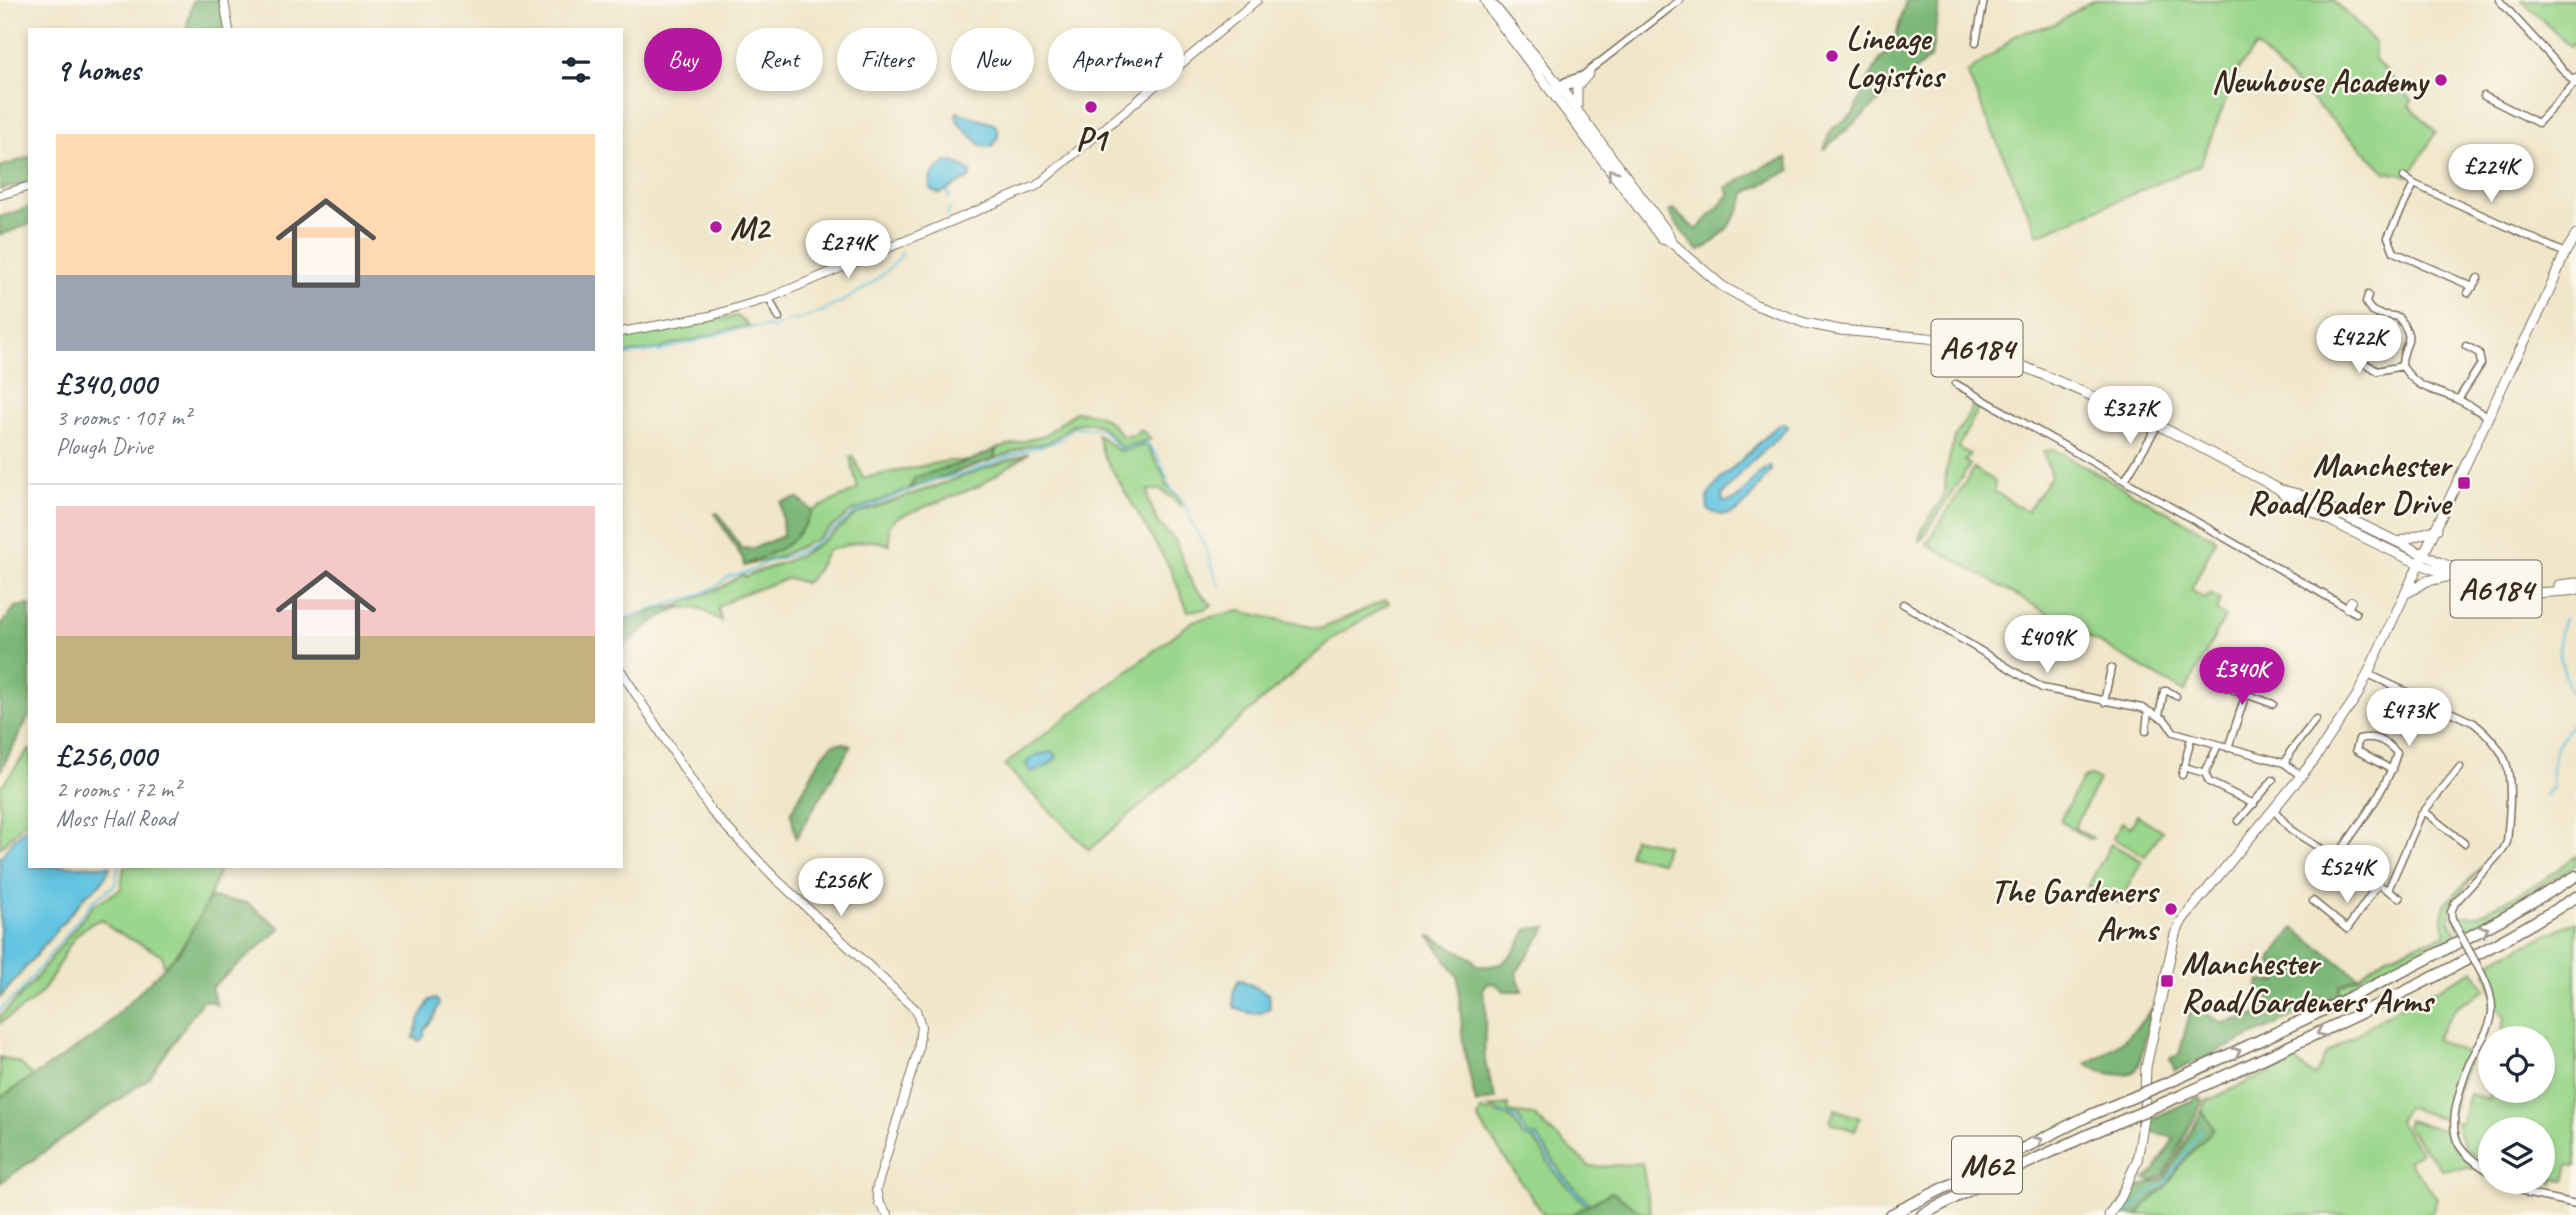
<!DOCTYPE html>
<html lang="en">
<head>
<meta charset="utf-8">
<style>
	:root { --surface:#fff; --page:#f2f2f3; --text:#1f2937; --muted:#747a83; --line:#e0e1e3; --accent:#b5179e }
	body { margin:0; font-family:Caveat,sans-serif; background:var(--page); color:var(--text); height:100vh; display:flex; flex-direction:column; font-size:26px; white-space:nowrap }
	* { box-sizing:border-box; margin:0 }
	p { font-size:23px; color:var(--muted) }
	.icon { flex:none; width:38px; height:38px; fill:none; stroke:currentColor; stroke-width:2; stroke-linecap:round; stroke-linejoin:round }
	.map { position:relative; flex:1; overflow:hidden }
	.panel { position:absolute; left:28px; top:28px; width:595px; height:840px; display:flex; flex-direction:column; background:var(--surface); border-radius:0px; box-shadow:0 4px 10px #0003 }
	.panel>* { flex:none }
	.top-card { position:absolute; left:644px; top:28px; width:665px; height:63px; display:flex; gap:14px }
	.tools { position:absolute; left:2478px; top:1026px; display:grid; gap:14px }
	.tools a { display:grid; place-items:center; width:77px; height:77px; border-radius:50%; background:var(--surface); box-shadow:0 4px 10px #0003; font-size:35px }
	.price { position:absolute; translate:-50% -60px; padding:0 16px; border-radius:24px; background:#fff; color:#222; font-size:23px; line-height:46px; filter:drop-shadow(0 2px 4px #0008) }
	.price::after { content:''; position:absolute; left:50%; top:42px; width:21px; height:16px; margin-left:-10px; background:inherit; clip-path:polygon(0 0,100% 0,50% 100%) }
	.price.current { background:var(--accent); color:#fff }
	ul { padding:0; list-style:none }
	li { display:grid; align-content:center; gap:14px; height:371px; padding:0 28px }
	li+li { border-top:2px solid var(--line) }
	li span { display:grid; place-items:center; height:217px; border-radius:0px; color:#555 }
	li>.icon { margin-inline-start:auto }
	span .icon { width:126px; height:126px; fill:#fffc; stroke-width:1 }
	li b { font-size:30px }
	h2 { display:flex; justify-content:space-between; align-items:center; height:84px; padding:0 28px; font-size:30px }
	.tag { padding:0 24px; border-radius:32px; background:var(--surface); box-shadow:0 4px 10px #0003; font-size:24px; line-height:63px }
	.tag.current { background:var(--accent); color:#fff }
	.map>svg:first-child { display:block }
</style>
</head>
<body>
<div class="map">
<svg width="2576" height="1215" viewBox="0 0 2576 1215">
	<rect width="100%" height="100%" fill="#fbf7ec"/>
	<filter id="ink" filterUnits="userSpaceOnUse"><feTurbulence type="fractalNoise" baseFrequency=".0143" numOctaves="2"/><feDisplacementMap in="SourceGraphic" scale="14" xChannelSelector="R" yChannelSelector="G"/><feConvolveMatrix kernelMatrix="1 2 1 2 8 2 1 2 1" color-interpolation-filters="sRGB"/></filter>
	<filter id="wash" filterUnits="userSpaceOnUse"><feTurbulence type="fractalNoise" baseFrequency=".00686" numOctaves="4" result="noise"/><feDisplacementMap in="SourceGraphic" scale="28" xChannelSelector="R" yChannelSelector="G"/><feGaussianBlur stdDeviation="1.57" result="paint"/><feColorMatrix in="noise" values="0 0 0 0 0 0 0 0 0 0 0 0 0 0 0 0 0 1.4 0 .05"/><feComposite in="paint" operator="in"/></filter>
	<g filter="url(#wash)">
		<rect width="100%" height="100%" fill="#f0e6ca"/>
		<path fill="#9ad68b" stroke="#6a8054" stroke-width="2" d="M2093 0H2333L2354 20 2375 44V60L2412 100 2409 105 2436 132 2409 176 2386 172 2256 46 2237 72 2200 165 2038 235 1967 73 2003 47 2014 35 2055 24Z
			M2522 0H2576V41L2570 47Z
			M737 316 750 326C727 327 710 336 688 341 679 344 669 342 661 349L621 354V338Z
			M1975 403 1980 406 1958 447 1970 454 1965 461 1970 465 1920 542 1922 530 1945 494 1946 471 1955 437Z
			M1075 412C1097 411 1109 418 1122 436L1135 435 1140 429 1151 439 1123 447C1112 442 1109 427 1095 424 1066 418 1065 437 1046 443 1041 445 1035 444 1030 445 1018 449 1006 455 994 459L996 449 1045 435Z
			M1097 434C1121 450 1112 456 1144 445L1148 447 1164 475 1166 485 1179 499 1181 506 1162 490H1148V500L1159 524 1175 540 1193 586 1212 605 1205 609 1188 611 1171 570 1104 456Z
			M2053 449 2216 539 2191 590 2206 599 2210 594 2220 599 2217 611 2225 617 2185 692 1927 544 1974 468 1995 482 1994 491 2027 512 2051 476 2043 452Z
			M1029 453 979 486 896 518 889 527 890 545C868 536 848 544 827 551L815 573 805 583 789 578 740 595 718 607 721 621 701 609 674 607 722 587 742 575 746 577C758 570 770 568 782 563 810 553 835 533 856 514Z
			M853 456 863 478 947 461H969L916 477 909 489 851 512 815 540 776 558 744 566 761 558 804 526 812 511 858 489 850 457Z
			M1386 600 1389 603 1335 637 1089 850 1004 765 1193 621 1239 611 1321 629Z
			M28 750H30V817L0 848V788Z
			M2091 776 2099 780 2074 828 2093 838 2088 839 2060 821 2081 781 2086 777Z
			M2137 815 2162 831 2145 856 2113 838 2122 822 2131 827Z
			M1633 838 1666 845 1662 862 1629 855Z
			M2111 844 2142 861 2119 903 2088 886Z
			M2576 856V865L2462 933 2454 916H2477L2540 882Z
			M2483 865 2451 905 2449 919 2457 935 2337 997 2340 985 2358 977 2385 957 2446 934 2442 917 2445 904Z
			M124 866H221C208 903 192 939 164 967L162 955 113 930 102 919C70 929 64 959 47 985 37 1001 16 1012 0 1023V1015L6 1011 31 984 93 905 121 889Z
			M2576 921V1166L2568 1165 2566 1180 2555 1179 2554 1184 2543 1181V1129H2490V1168L2464 1147 2455 1122 2460 1124 2469 1094 2488 1099 2491 1090H2543V1038H2499L2502 1034 2505 1017C2495 1006 2492 987 2486 973L2495 959Z
			M2474 970 2486 990 2457 1006 2435 1039 2471 1055 2456 1096 2450 1121 2407 1107 2398 1121 2421 1151 2408 1161 2437 1198 2431 1215H2139L2145 1205 2165 1188 2180 1165 2214 1128 2202 1111 2206 1101 2295 1061 2315 1077 2325 1055 2391 1012Z
			M0 1057 20 1063 33 1076 0 1098Z
			M1508 1104 1509 1112 1533 1115 1589 1166 1598 1167 1642 1163 1651 1215 1640 1211 1612 1192 1590 1204 1562 1175 1538 1137 1527 1135 1519 1118 1489 1108Z
			M1835 1109 1860 1118 1855 1131 1830 1122Z
			M1481 1110C1501 1115 1516 1114 1522 1136L1536 1141 1554 1172 1587 1206 1571 1215H1544L1478 1119Z
			M2408 1120 2446 1131 2455 1148 2475 1168 2441 1169 2406 1126Z"/>
		<path fill="#7bb777" stroke="#5b704a" stroke-width="2" d="M193 0H220L225 30H186Z
			M1906 0H1940L1931 57 1823 150 1831 130 1854 113 1867 82 1881 58 1893 47Z
			M30 157V182L0 190V167Z
			M1787 158 1791 170 1745 193C1742 214 1719 242 1699 251 1687 239 1678 227 1669 212L1674 209 1682 218 1697 230 1730 194 1726 188 1767 165Z
			M30 207V224L0 235V217Z
			M996 449 994 459 909 489 915 477 969 461Z
			M798 498 812 511C792 551 781 547 744 566L743 559 715 514 717 513 721 517 741 548 751 549 783 536 781 502Z
			M30 605V714L0 772V627L15 607Z
			M665 607H683C653 618 644 629 621 649V621Z
			M844 743 851 746 796 838 791 813 821 757 833 744Z
			M210 898 247 903 281 928 211 988 217 1005 211 1001H202L149 1078 0 1183V1098L99 1033 180 951Z
			M1547 927 1516 973 1522 991H1504L1496 984 1487 983 1482 989C1490 1005 1482 1040 1485 1061 1487 1073 1492 1086 1496 1098L1476 1104 1463 1044 1458 977 1429 935 1473 959 1476 965C1503 972 1518 951 1527 929Z
			M2294 928 2358 977 2340 985 2337 997 2175 1071 2170 1058 2179 1055 2192 1005 2222 1023 2254 1016 2275 1005 2268 998 2256 995 2260 981 2277 982 2280 977 2270 960Z
			M2152 1008 2139 1065 2135 1071C2117 1079 2102 1072 2086 1064 2118 1047 2130 1038 2152 1008Z
			M2199 1097 2203 1101 2164 1176 2152 1181 2145 1179 2154 1172 2174 1138 2147 1130V1121Z
			M2202 1111 2214 1128 2180 1165 2165 1188 2145 1205 2139 1215H2114L2130 1189 2165 1179Z
			M1612 1192 1640 1211 1638 1215H1571Z"/>
		<path fill="#63c5e1" stroke="#4f7880" stroke-width="2" d="M957 112 994 124C1002 133 997 139 992 147H983L960 125 956 117Z
			M947 162H955L971 172 969 178 940 194 931 190C927 176 935 169 947 162Z
			M1784 423 1788 426 1787 429 1749 464 1722 495 1723 502C1746 503 1751 473 1770 466L1771 471C1753 489 1740 529 1708 510L1707 497 1720 480 1778 425Z
			M1053 752 1057 757C1049 766 1041 771 1030 772L1026 763 1036 755Z
			M30 824V866H110C106 880 98 887 86 895L0 998V858L14 839Z
			M1239 979 1269 994 1270 1007C1259 1018 1246 1013 1234 1007L1233 993Z
			M436 999 439 1003 434 1017 424 1030V1036L420 1041 413 1038 420 1018 430 1000Z"/>
		<g fill="none" stroke-linecap="round" stroke-linejoin="round">
			<path stroke="#63c5e1" stroke-width="2" d="M948 191 949 199
				M946 217 950 209
				M786 322C822 316 882 285 903 252
				M621 356 657 350 659 352C670 346 680 345 692 342 716 335 750 323 775 328L781 324
				M2565 617C2551 644 2565 677 2576 703
				M621 619 696 596 717 586 729 576 749 572 767 562 795 554 813 545 855 513 932 481 967 473 1031 448 1047 445 1059 440 1074 427 1102 429 1119 448 1125 449 1147 442 1160 461 1171 489 1180 497 1188 511 1194 528 1205 547 1219 586
				M2545 795 2552 787C2551 748 2554 749 2576 718
				M0 1010 21 991 92 902 115 885 119 866
				M1500 1113C1515 1116 1521 1121 1525 1136L1538 1139 1556 1171 1587 1203
				M2127 1215 2144 1197 2166 1182 2202 1129"/>
		</g>
	</g>
	<g filter="url(#ink)">
		<g fill="none" stroke-linecap="round" stroke-linejoin="round">
			<g stroke="#7a6c5a" stroke-width="9">
				<path id="street" d="M2499 0 2576 84
					M1976 42 1984 0
					M1556 88 1566 81 1581 76
					M1560 93 1680 0
					M2484 96 2538 123 2575 83 2576 77
					M2404 177 2414 184 2565 253
					M2414 184 2388 237 2394 252 2473 287
					M2468 293 2478 278
					M2368 295 2366 303C2374 317 2384 314 2398 317 2419 343 2402 340 2402 366 2420 392 2433 388 2459 400 2469 405 2479 412 2489 417
					M769 298 779 318
					M2333 339C2346 358 2360 358 2377 371L2402 366
					M1956 384 2356 613
					M2458 400 2481 364 2479 353 2466 346
					M2125 480 2158 425
					M1903 604 2042 688 2142 708 2164 719 2174 732 2284 763 2301 776
					M2368 674 2474 723C2486 733 2501 748 2506 763 2513 782 2509 821 2507 842L2503 850 2455 903 2451 912 2452 919
					M2220 685 2273 704
					M2104 702 2111 668
					M2159 715 2164 691H2168L2176 696
					M2146 731 2148 711
					M2218 745 2205 773 2209 782 2254 804
					M2228 748 2246 694
					M2285 764 2290 752 2316 719
					M2184 767 2205 773
					M2182 775 2191 738
					M2274 810 2291 830 2400 898
					M2424 811 2464 843
					M2238 821 2273 780
					M2336 858C2358 825 2386 792 2397 753 2386 741 2376 735 2359 739L2356 750 2392 770
					M2388 890 2421 815 2460 767
					M2313 901 2347 929 2378 884
					M2483 976C2488 987 2493 999 2492 1012 2491 1027 2480 1043 2473 1056 2465 1071 2461 1086 2457 1102 2448 1140 2459 1152 2490 1172
					M2507 1181 2529 1194 2576 1204"/>
			</g>
			<g stroke="#7a6c5a" stroke-width="10">
				<path id="secondary" d="M224 0 229 30
					M0 195 30 186
					M621 332 710 316 769 298 1036 186 1257 0
					M2347 608 2351 601
					M621 671 712 812 775 878 916 1010 921 1026 918 1051 876 1190 879 1203 888 1215"/>
			</g>
			<g stroke="#7a6c5a" stroke-width="11">
				<path id="primary" d="M1485 0 1491 11 1662 239 1671 242 1722 286 1756 305 1805 323 1840 330 1928 338 1991 352 2158 425 2277 488 2295 503C2355 532 2421 570 2486 587 2515 595 2546 593 2576 590
					M1489 4 1495 7 1550 74 1668 233 1671 242
					M1577 107V87L1589 73
					M2282 490 2298 494 2439 562 2480 579
					M2398 542 2437 529
					M2559 585 2576 583
					M2409 592 2427 581 2451 576
					M2109 1215 2121 1197 2137 1161 2144 1119 2146 1067 2175 934 2183 919 2314 760 2358 694 2511 368 2543 305 2565 253 2576 235"/>
			</g>
			<g stroke="#7a6c5a" stroke-width="13">
				<path id="highway" d="M2174 1080C2311 1017 2447 954 2576 876
					M2180 1096C2315 1035 2451 975 2576 897
					M1890 1215 2086 1117
					M1922 1215 1975 1187 2090 1134"/>
			</g>
			<use href="#street" stroke="#fff" stroke-width="6"/>
			<use href="#secondary" stroke="#fff" stroke-width="8"/>
			<use href="#primary" stroke="#fff" stroke-width="9"/>
			<use href="#highway" stroke="#fff" stroke-width="10"/>
			<g stroke="#7a6c5a" stroke-width="9" stroke-linecap="butt">
				<path id="street-bridge" d="M2452 919 2483 976"/>
			</g>
			<g stroke="#7a6c5a" stroke-width="13" stroke-linecap="butt">
				<path id="highway-bridge" d="M2086 1117 2174 1080
					M2090 1134 2180 1096"/>
			</g>
			<use href="#street-bridge" stroke="#fff" stroke-width="6"/>
			<use href="#highway-bridge" stroke="#fff" stroke-width="10"/>
		</g>
		<defs><path id="oneway-chevron" d="M-2-3.5L2.5 0L-2 3.5" fill="none" stroke-width="1.6" stroke-linecap="round" stroke-linejoin="round" transform="scale(1.75)"/></defs>
		<g stroke="#a79f9a">
			<use href="#oneway-chevron" transform="translate(1612 173) rotate(-127)"/>
			<use href="#oneway-chevron" transform="translate(2484 930) rotate(-27)"/>
			<use href="#oneway-chevron" transform="translate(2321 1032) rotate(156)"/>
			<use href="#oneway-chevron" transform="translate(2236 1052) rotate(-25)"/>
			<use href="#oneway-chevron" transform="translate(2038 1141) rotate(-26)"/>
		</g>
	</g>
	<g fill="#b5179e" stroke="#fbf7ec" stroke-width="2.5">
		<circle cx="1832" cy="56" r="7"/>
		<circle cx="2441" cy="80" r="7"/>
		<circle cx="1091" cy="107" r="7"/>
		<circle cx="716" cy="227" r="7"/>
		<rect x="2457" y="476" width="14" height="14" rx="3.5"/>
		<circle cx="2171" cy="909" r="7"/>
		<rect x="2160" y="974" width="14" height="14" rx="3.5"/>
	</g>
	<g text-anchor="middle" stroke-width="5" stroke-linejoin="round" paint-order="stroke">
		<g fill="#fbf7ec" stroke="#75685c" stroke-width="2">
			<rect x="1931.5" y="319.5" width="91" height="57" rx="5"/>
			<rect x="2450.5" y="560.5" width="91" height="57" rx="5"/>
			<rect x="1952" y="1136.5" width="70" height="57" rx="5"/>
		</g>
		<g font-size="32" font-weight="bold" fill="#3b2a1e">
			<text x="1977" y="359">A6184</text>
			<text x="2496" y="600">A6184</text>
			<text x="1987" y="1176">M62</text>
		</g>
		<g font-size="33" font-weight="bold" fill="#3b2a1e" stroke="#fbf7ec" text-anchor="start">
			<text x="1846" y="49">Lineage<tspan x="1846" dy="38">Logistics</tspan></text>
			<text x="2427" y="92" text-anchor="end">Newhouse Academy</text>
			<text x="1091" y="150" text-anchor="middle">P1</text>
			<text x="730" y="239">M2</text>
			<text x="2450" y="476" text-anchor="end">Manchester<tspan x="2450" dy="38">Road/Bader Drive</tspan></text>
			<text x="2157" y="902" text-anchor="end">The Gardeners<tspan x="2157" dy="38">Arms</tspan></text>
			<text x="2181" y="974">Manchester<tspan x="2181" dy="38">Road/Gardeners Arms</tspan></text>
		</g>
	</g>
</svg>
<div class="tools">
<a><svg class="icon" aria-label="locate" viewBox="0 0 24 24"><circle cx="12" cy="12" r="6"/><path d="M12 2v4M12 18v4M2 12h4M18 12h4"/></svg></a>
<a><svg class="icon" aria-label="layers" viewBox="0 0 24 24"><path d="M12 4l9 5-9 5-9-5zM3 14l9 5 9-5"/></svg></a>
</div>
<b class="price" style="left:2491px;top:204px">£224K</b>
<b class="price" style="left:848px;top:280px">£274K</b>
<b class="price" style="left:2359px;top:375px">£422K</b>
<b class="price" style="left:2130px;top:446px">£327K</b>
<b class="price" style="left:2047px;top:675px">£409K</b>
<b class="price current" style="left:2242px;top:707px">£340K</b>
<b class="price" style="left:2409px;top:748px">£473K</b>
<b class="price" style="left:2347px;top:905px">£524K</b>
<b class="price" style="left:841px;top:918px">£256K</b>
<div class="top-card">
<a class="tag current">Buy</a>
<a class="tag">Rent</a>
<a class="tag">Filters</a>
<a class="tag">New</a>
<a class="tag">Apartment</a>
</div>
<section class="panel">
<h2>9 homes<svg class="icon" aria-label="filters" viewBox="0 0 24 24"><path d="M4 7h16M4 17h16"/><circle cx="9" cy="7" r="2"/><circle cx="15" cy="17" r="2"/></svg></h2>
<ul>
<li><span style="background:linear-gradient(#ffd9b3 65%,#9aa5b1 0)"><svg class="icon" aria-label="home" viewBox="0 0 24 24"><path d="M3 11l9-7 9 7M6 9v11h12V9"/></svg></span><div><b>£340,000</b><p>3 rooms · 107 m²</p><p>Plough Drive</p></div></li>
<li><span style="background:linear-gradient(#f6c9c9 60%,#c2b280 0)"><svg class="icon" aria-label="home" viewBox="0 0 24 24"><path d="M3 11l9-7 9 7M6 9v11h12V9"/></svg></span><div><b>£256,000</b><p>2 rooms · 72 m²</p><p>Moss Hall Road</p></div></li>
</ul>
</section>
</div>
</body>
</html>
